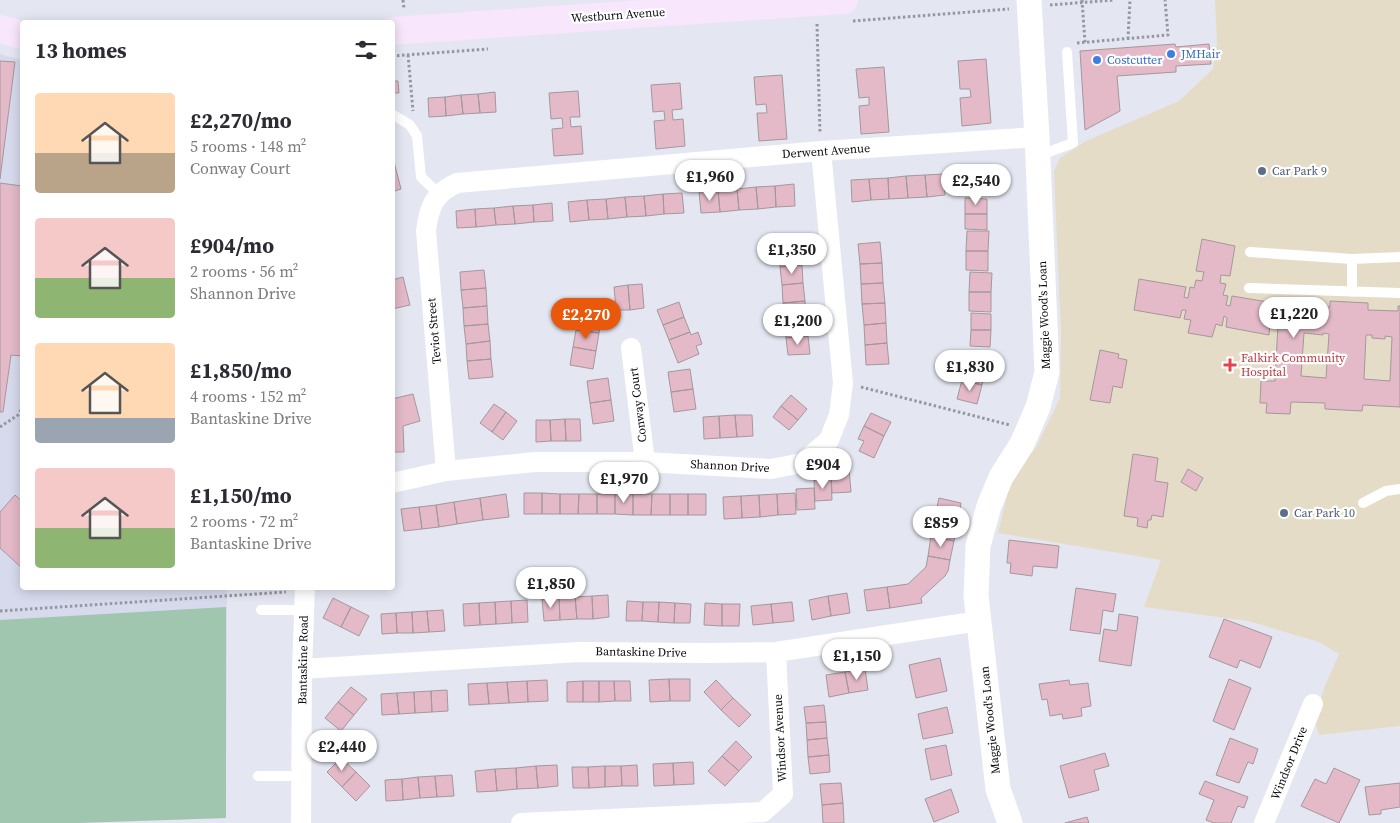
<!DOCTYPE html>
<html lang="en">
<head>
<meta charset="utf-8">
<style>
	:root { --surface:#fff; --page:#f2f2f3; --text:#2b2b33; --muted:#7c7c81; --accent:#ea580c }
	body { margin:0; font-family:"Source Serif 4",serif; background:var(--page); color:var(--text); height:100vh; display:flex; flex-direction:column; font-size:19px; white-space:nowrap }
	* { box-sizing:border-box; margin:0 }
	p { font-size:16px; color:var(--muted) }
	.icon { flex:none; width:28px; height:28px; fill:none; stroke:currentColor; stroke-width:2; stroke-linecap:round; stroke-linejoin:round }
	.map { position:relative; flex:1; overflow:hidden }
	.details { position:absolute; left:20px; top:20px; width:375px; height:570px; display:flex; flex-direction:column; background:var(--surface); border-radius:5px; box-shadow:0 2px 12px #0003 }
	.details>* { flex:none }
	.price { position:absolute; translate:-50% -42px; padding:0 11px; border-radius:18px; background:#fff; color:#222; font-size:16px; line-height:32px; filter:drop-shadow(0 1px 2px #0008) }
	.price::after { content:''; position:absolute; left:50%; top:30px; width:15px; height:11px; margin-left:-8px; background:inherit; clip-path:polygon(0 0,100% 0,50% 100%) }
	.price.selected { background:var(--accent); color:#fff }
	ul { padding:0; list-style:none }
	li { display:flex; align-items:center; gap:15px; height:125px; padding:0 15px }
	li span { display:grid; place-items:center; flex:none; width:140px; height:100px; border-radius:5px; color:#555 }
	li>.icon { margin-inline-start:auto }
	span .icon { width:60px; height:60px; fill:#fffc; stroke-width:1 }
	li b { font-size:21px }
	h2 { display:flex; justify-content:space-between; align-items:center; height:60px; padding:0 15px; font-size:21px }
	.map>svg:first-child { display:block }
</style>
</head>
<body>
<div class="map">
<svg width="1400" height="823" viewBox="0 0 1400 823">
	<rect width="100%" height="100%" fill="#e4e6f1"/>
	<path fill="#d6daec" d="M0 54 22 60V588H227L226 818 77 823H0Z"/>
	<path fill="#e5dcc7" d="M1215 0H1400V726L1319 735 1315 722 1324 688 1339 654 1319 642 1248 621 1144 607 1161 560 998 533 1012 475 1037 446 1060 398 1061 332 1054 171 1060 158 1086 141 1179 101 1213 69 1217 44Z"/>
	<path fill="#a0c6af" d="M226 607V818L77 823H0V620Z"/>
	<path fill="#e4b9c8" stroke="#a4989c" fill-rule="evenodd" d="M1175 44 1176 47 1209 44 1211 64 1176 66V72L1117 76 1120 111 1085 130 1080 51Z
		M986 59 991 123 962 126 960 98 971 97 970 89H960L958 61Z
		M0 61 15 62 0 179Z
		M884 67 889 132 861 134 859 106 869 105V97L859 98 856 69Z
		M782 75 787 139 759 141 757 113H767L766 104 756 105 754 77Z
		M392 81H398L399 93H392Z
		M680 83 682 109 672 110 673 120 683 119 685 146 656 149 654 121 665 120 664 111 653 112 651 85Z
		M578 91 580 117H570L571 127 581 126 583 154 554 156 552 129 563 128 562 118 551 119 549 93Z
		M495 92 496 112 480 113 478 94Z
		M478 94 480 113 463 114 461 95Z
		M461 95 463 114 446 116 445 97Z
		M445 97 446 116 429 117 428 98Z
		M392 162H394L401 189 392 192Z
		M944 174 945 195 927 197 925 175Z
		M925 175 927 197 908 198 906 176Z
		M906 176 908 198 889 199 888 178Z
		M888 178 889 199 871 200 869 179Z
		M869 179 871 200 852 202 851 180Z
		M0 183 22 186V356L11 355 3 412H0Z
		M794 184 795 206 776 207 775 186Z
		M775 186 776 207 758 209 756 187Z
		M756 187 758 209 739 210 737 189Z
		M737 189 739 210 720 212 718 190Z
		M718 190 720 212 701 213 699 192Z
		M682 193 684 213 664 214 663 194Z
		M663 194 664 214 646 216 644 196Z
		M644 196 646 216 627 217 625 197Z
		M625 197 627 217 608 219 606 199Z
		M965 198 987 199V214H965Z
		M606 199 608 219 589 220 587 200Z
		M587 200 589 220 570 222 568 202Z
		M552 203 553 221 534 222 533 205Z
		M533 205 534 222 515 224 513 206Z
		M513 206 515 224 496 225 494 208Z
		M494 208 496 225 476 227 475 209Z
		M475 209 476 227 457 228 456 211Z
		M965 214H987V230L965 229Z
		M967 231H989L988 251H966Z
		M1202 239 1235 246 1230 276 1221 275 1220 283 1226 284 1223 295 1228 296 1226 305 1230 306 1232 296 1274 303 1272 313H1279V305H1286L1287 300H1301V306L1330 307V301L1368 303V310L1398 311V306H1400V407L1363 405 1362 411 1325 409V403L1291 402 1290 414 1266 413 1267 403H1260L1261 381H1275L1278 324H1270L1269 335 1226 327 1227 318 1224 316 1222 326 1216 324 1212 337 1188 333 1191 320 1184 319 1186 310H1182L1180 318 1134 310 1139 279 1186 287 1184 297 1188 298 1190 287 1194 288 1196 280 1202 281 1204 272 1196 271ZM1304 333 1323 335V333L1329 334 1326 378 1301 376ZM1366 335H1372V338L1385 339V336L1392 337 1390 381 1364 379Z
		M880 242 882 263 860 264 858 244Z
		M800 248 802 265 780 267 778 250Z
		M966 251H988V271L966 270Z
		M882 263 883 283 861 284 860 264Z
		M802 265 803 283 782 285 780 267Z
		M484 270 486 288 461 290 460 272Z
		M970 272 992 273 991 292H969Z
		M403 277 410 305 392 309V280Z
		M803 283 805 301 783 303 782 285Z
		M883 283 885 303 862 304 861 284Z
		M642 284 644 308 630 310 628 285Z
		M628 285 630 310H616L614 287Z
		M486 288 487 306 463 308 461 290Z
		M969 292H991V312L969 311Z
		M805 301 806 318 785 320 783 303Z
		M679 302 684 317 663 325 657 310Z
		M885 303 886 323 864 325 862 304Z
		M487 306 488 324 464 326 463 308Z
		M579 312 602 316 599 333 576 330Z
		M971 313 991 314V330H971Z
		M684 317 690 332 669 340 663 325Z
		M806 318 808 336 786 338 785 320Z
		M886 323 887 343 865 345 864 325Z
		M488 324 490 341 466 344 464 326Z
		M576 330 599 333 596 351 573 347Z
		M971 330H991L990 347 970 346Z
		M690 332 691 335 698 332 702 344 696 346 699 354 678 363 669 340Z
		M808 336 810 354 788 355 786 338Z
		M490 341 491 359 467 361 466 344Z
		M887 343 889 364 866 365 865 345Z
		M573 347 596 351 593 369 570 365Z
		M1100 350 1119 354 1118 358 1127 360 1122 388 1113 386 1110 403 1090 400Z
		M491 359 493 377 469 379 467 361Z
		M967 361 986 366 982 385 962 380Z
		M690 369 693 389 671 392 668 372Z
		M608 378 611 400 590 403 587 381Z
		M962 380 982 385 977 404 957 399Z
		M693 389 696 409 674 412 671 392Z
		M413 394 420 421 403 426 404 452H392V399Z
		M791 395 807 409 798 420 781 406Z
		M611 400 614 421 593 424 590 403Z
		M494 404 506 412 492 432 480 423Z
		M781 406 798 420 789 430 773 417Z
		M506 412 517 421 503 440 492 432Z
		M871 413 891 422 884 436 864 426Z
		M735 415H752L753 436 737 437Z
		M735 415 737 437 720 438 719 416Z
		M719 416 720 438 704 439 703 417Z
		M565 419H580L581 441H566Z
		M565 419 566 441H551L550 420Z
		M536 420H550L551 441 536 442Z
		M864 426 884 436 874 458 859 451 864 441 858 439Z
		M1133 454 1158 458 1155 481 1168 483 1163 517 1152 515 1151 520H1148L1147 528 1137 526 1138 518 1124 516Z
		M849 469 851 492 832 493 831 471Z
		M1188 469 1203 478 1196 491 1181 482Z
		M831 479 832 500 815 501 814 480Z
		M814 488 815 509 797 510 796 489Z
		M524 493H542V514H524Z
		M542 493 560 494V514H542Z
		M795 493 796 514 778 515 777 494Z
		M506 494 509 517 483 520 480 498Z
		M560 494H579L578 514H560Z
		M579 494H597V514H578Z
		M597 494H615V514H597Z
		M615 494H633V515L615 514Z
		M633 494H652L651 515H633Z
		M652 494H670V515H651Z
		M670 494H688V515H670Z
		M688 494H706V515H688Z
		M777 494 778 515 760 517 759 495Z
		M15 495 22 501V568L0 548V512Z
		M759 495 760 517 742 518 741 496Z
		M741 496 742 518 724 519 723 497Z
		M480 498 483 520 457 524 454 502Z
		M939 498 961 503 958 522 935 517Z
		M454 502 457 524 439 527 436 505Z
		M436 505 439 527 422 529 419 507Z
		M419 507 422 529 404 531 401 509Z
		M935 517 958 522 954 541 931 536Z
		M931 536 954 541 950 560 928 556Z
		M1009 540 1059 546 1057 568 1033 566 1032 576 1010 573 1011 563H1007Z
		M928 556 950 560 948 571 945 576 921 598 922 603 890 608 887 587 908 584 926 567Z
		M887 587 890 608 867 611 864 590Z
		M1076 588 1116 594 1113 612 1103 610 1100 634 1070 630Z
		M847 593 850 613 831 616 828 596Z
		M608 595 609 617 593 619 592 596Z
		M592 596 593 619H577L575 597Z
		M828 596 831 616 812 620 809 600Z
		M575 597 577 619 560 620 559 598Z
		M333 598 351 607 341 627 323 618Z
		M559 598 560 620 544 621 542 599Z
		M527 600 528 622 512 623 511 601Z
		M511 601 512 623 496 624 495 602Z
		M627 601 643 602 642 621H626Z
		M495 602 496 624 480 625 479 603Z
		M643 602H659L658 622 642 621Z
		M659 602 675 603 674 623 658 622Z
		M792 602 794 621 773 623 771 604Z
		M479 603 480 625 464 626 463 604Z
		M675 603 691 604 690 623H674Z
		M705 603 722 604V626L704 625Z
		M722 604H740L739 626H722Z
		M771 604 773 623 753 625 751 606Z
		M351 607 369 616 359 636 341 627Z
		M443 610 445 631 429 632 427 611Z
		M427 611 429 632 413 633 412 612Z
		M412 612 413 633H397L396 613Z
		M396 613 397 633 382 634 381 614Z
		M1119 614 1138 617 1131 666 1099 661 1104 629 1117 631Z
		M1224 619 1272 637 1260 668 1240 660 1237 668 1209 657Z
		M940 658 947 691 916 698 909 665Z
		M865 668 868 690 849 693 845 672Z
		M845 672 849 693 829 697 826 675Z
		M669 679 670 701 650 702 649 680Z
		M669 679H690V701H670Z
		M1229 679 1251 688 1234 730 1213 721Z
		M547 680 548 701 528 702 527 681Z
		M716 680 733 698 721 710 704 692Z
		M1069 680 1070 685 1088 683 1091 706 1081 708 1082 716 1063 719 1062 714 1050 716 1047 699 1042 700 1039 684Z
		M527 681 528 702 509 703 507 682Z
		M583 681V702H567V682Z
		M583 681H599V702H583Z
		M599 681H614L615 701 599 702Z
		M614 681H630L631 701H615Z
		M507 682 509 703 489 704 487 683Z
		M487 683 489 704 469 705 468 684Z
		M351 687 367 699 354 715 338 702Z
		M447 690 448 711 432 712 431 691Z
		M431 691 432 712 415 713 414 692Z
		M414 692 415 713 399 714 397 693Z
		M397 693 399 714 382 715 381 694Z
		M733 698 751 715 739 727 721 710Z
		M338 702 354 715 341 731 325 718Z
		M824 705 826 722 806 723 804 707Z
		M947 707 953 733 923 739 918 714Z
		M826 722 827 738 807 740 806 723Z
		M827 738 829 755 808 757 807 740Z
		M1230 738 1258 749 1253 764 1248 762 1239 783 1216 775Z
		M736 741 752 757 739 771 722 756Z
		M946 745 952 775 931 780 925 749Z
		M1105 753 1109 766 1094 770 1099 790 1069 798 1060 766Z
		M829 755 830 772 810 774 808 757Z
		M722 756 739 771 725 786 708 771Z
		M341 758 356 772 342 787 327 772Z
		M693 762 694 784 674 785 673 763Z
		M673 763 674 785 654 786 653 764Z
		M557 765 558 786 538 788 536 766Z
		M637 765 638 786H622L621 766Z
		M536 766 538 788 517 789 516 768Z
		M605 766H621L622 786 605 787Z
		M605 766V787L589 788 588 767Z
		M572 767H588L589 788H573Z
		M516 768 517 789 497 791 495 769Z
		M1334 768 1360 780 1339 823 1301 806 1315 779 1326 784Z
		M495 769 497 791 477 792 475 771Z
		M356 772 370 786 356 801 342 787Z
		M452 775 454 796 437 797 435 776Z
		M435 776 437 797 420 798 418 777Z
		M418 777 420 798 403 800 402 779Z
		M402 779 403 800 386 801 385 780Z
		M1205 781 1248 797 1244 808 1238 806 1231 823H1214L1206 820 1214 800 1199 794Z
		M841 783 843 803 822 805 820 784Z
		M1400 783V807L1381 810V814L1369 815 1365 787Z
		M951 789 959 812 934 822 925 799Z
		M843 803 844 823H823L822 805Z
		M1087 817 1089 823H1065Z"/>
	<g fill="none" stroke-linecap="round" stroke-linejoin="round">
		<path stroke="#9698a0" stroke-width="3" stroke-dasharray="2.5 2.5" stroke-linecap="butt" d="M403 0 404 9
			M1082 0 1085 43
			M1050 5 1114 0
			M853 21 1009 9
			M817 24 820 133
			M1128 39 1130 0
			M1077 43 1168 35 1165 0
			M408 55 413 111
			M392 56 488 49
			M861 387 1010 425
			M0 427 18 415 22 408
			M0 611 286 592"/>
		<path stroke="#fff" stroke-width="10" d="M392 114 410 125 417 136 421 177 439 194
			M1038 156 1073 143 1067 52
			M1250 252 1352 259 1400 257
			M1352 259V292
			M1249 288 1400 293
			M1363 503 1386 491 1400 489
			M261 610H304
			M258 776H301"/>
		<path stroke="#fff" stroke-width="20" d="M631 348 645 462
			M446 471 426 231C429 207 434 193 457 183L821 151 1037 137
			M392 483 446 471 535 462H645L771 469 802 463 829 440 839 415 843 383 821 151
			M302 669 579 652 708 653 776 652 979 621
			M301 823 302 669 305 588
			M521 823 763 812 783 794 776 652
			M1264 823 1313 704"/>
		<path stroke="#fff" stroke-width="25" d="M1010 823 998 789 976 596 978 546 989 506 1001 477 1022 444 1038 407 1047 372 1037 137 1029 0"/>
		<path stroke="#f7e6fc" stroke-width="28" d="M0 29 22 35
			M392 31 844 0"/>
	</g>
	<g fill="#3f7fe0" stroke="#fff" stroke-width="2">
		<circle cx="1171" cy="54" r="5"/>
		<circle cx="1097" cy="60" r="5"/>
	</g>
	<g fill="#5c6f8a" stroke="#fff" stroke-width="2">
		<circle cx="1262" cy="171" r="5"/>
		<circle cx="1284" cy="513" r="5"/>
	</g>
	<path fill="#e0444e" stroke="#fff" stroke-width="2" d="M1227.5 357.5h5v5h5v5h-5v5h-5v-5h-5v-5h5z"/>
	<g text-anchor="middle" stroke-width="4.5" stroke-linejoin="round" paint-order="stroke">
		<g font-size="12" fill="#0b0b0f" stroke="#fff">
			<text transform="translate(618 15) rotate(-4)" y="4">Westburn Avenue</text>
			<text transform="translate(826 151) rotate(-4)" y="4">Derwent Avenue</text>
			<text transform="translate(1044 315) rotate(-92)" y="4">Maggie Wood's Loan</text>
			<text transform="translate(434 331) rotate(-95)" y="4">Teviot Street</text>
			<text transform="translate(638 405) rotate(-97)" y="4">Conway Court</text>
			<text transform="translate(730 466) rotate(3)" y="4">Shannon Drive</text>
			<text transform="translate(641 652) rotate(1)" y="4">Bantaskine Drive</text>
			<text transform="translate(303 660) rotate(-89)" y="4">Bantaskine Road</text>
			<text transform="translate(990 720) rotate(-96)" y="4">Maggie Wood's Loan</text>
			<text transform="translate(780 738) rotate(-93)" y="4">Windsor Avenue</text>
			<text transform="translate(1289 763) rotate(-68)" y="4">Windsor Drive</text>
		</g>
		<g font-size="12" fill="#366cbe" stroke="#fff" text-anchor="start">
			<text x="1181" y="58">JMHair</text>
			<text x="1107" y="64">Costcutter</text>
		</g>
		<g font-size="12" fill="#4e5e75" stroke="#fff" text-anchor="start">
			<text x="1272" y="175">Car Park 9</text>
			<text x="1294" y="517">Car Park 10</text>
		</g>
		<g font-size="12" fill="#be3a42" stroke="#fff" text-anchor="start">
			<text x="1241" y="362">Falkirk Community<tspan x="1241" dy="14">Hospital</tspan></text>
		</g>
	</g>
</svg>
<b class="price" style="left:710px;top:202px">£1,960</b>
<b class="price" style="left:976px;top:206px">£2,540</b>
<b class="price" style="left:792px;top:275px">£1,350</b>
<b class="price" style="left:1294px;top:339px">£1,220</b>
<b class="price selected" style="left:586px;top:340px">£2,270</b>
<b class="price" style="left:798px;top:346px">£1,200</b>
<b class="price" style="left:970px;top:392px">£1,830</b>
<b class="price" style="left:823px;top:490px">£904</b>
<b class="price" style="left:624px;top:504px">£1,970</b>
<b class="price" style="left:941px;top:548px">£859</b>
<b class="price" style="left:551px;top:609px">£1,850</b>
<b class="price" style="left:857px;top:681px">£1,150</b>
<b class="price" style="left:342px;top:772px">£2,440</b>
<section class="details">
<h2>13 homes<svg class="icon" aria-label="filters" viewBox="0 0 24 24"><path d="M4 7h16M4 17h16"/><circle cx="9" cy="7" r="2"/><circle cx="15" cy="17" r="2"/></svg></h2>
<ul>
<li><span style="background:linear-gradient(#ffd9b3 60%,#b9a48a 0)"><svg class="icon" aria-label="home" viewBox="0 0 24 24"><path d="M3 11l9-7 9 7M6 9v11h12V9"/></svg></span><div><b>£2,270/mo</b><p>5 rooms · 148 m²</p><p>Conway Court</p></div></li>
<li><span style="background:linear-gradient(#f6c9c9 60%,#8fb573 0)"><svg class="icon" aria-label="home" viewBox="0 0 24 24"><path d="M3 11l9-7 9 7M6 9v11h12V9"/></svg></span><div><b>£904/mo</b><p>2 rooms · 56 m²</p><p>Shannon Drive</p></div></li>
<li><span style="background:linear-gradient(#ffd9b3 75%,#9aa5b1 0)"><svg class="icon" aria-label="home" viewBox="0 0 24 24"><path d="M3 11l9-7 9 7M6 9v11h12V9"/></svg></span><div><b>£1,850/mo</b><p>4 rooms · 152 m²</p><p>Bantaskine Drive</p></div></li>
<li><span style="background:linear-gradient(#f6c9c9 60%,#8fb573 0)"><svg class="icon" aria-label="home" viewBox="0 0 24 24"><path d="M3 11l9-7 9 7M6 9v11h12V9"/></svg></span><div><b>£1,150/mo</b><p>2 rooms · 72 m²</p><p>Bantaskine Drive</p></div></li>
</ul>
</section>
</div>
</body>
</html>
